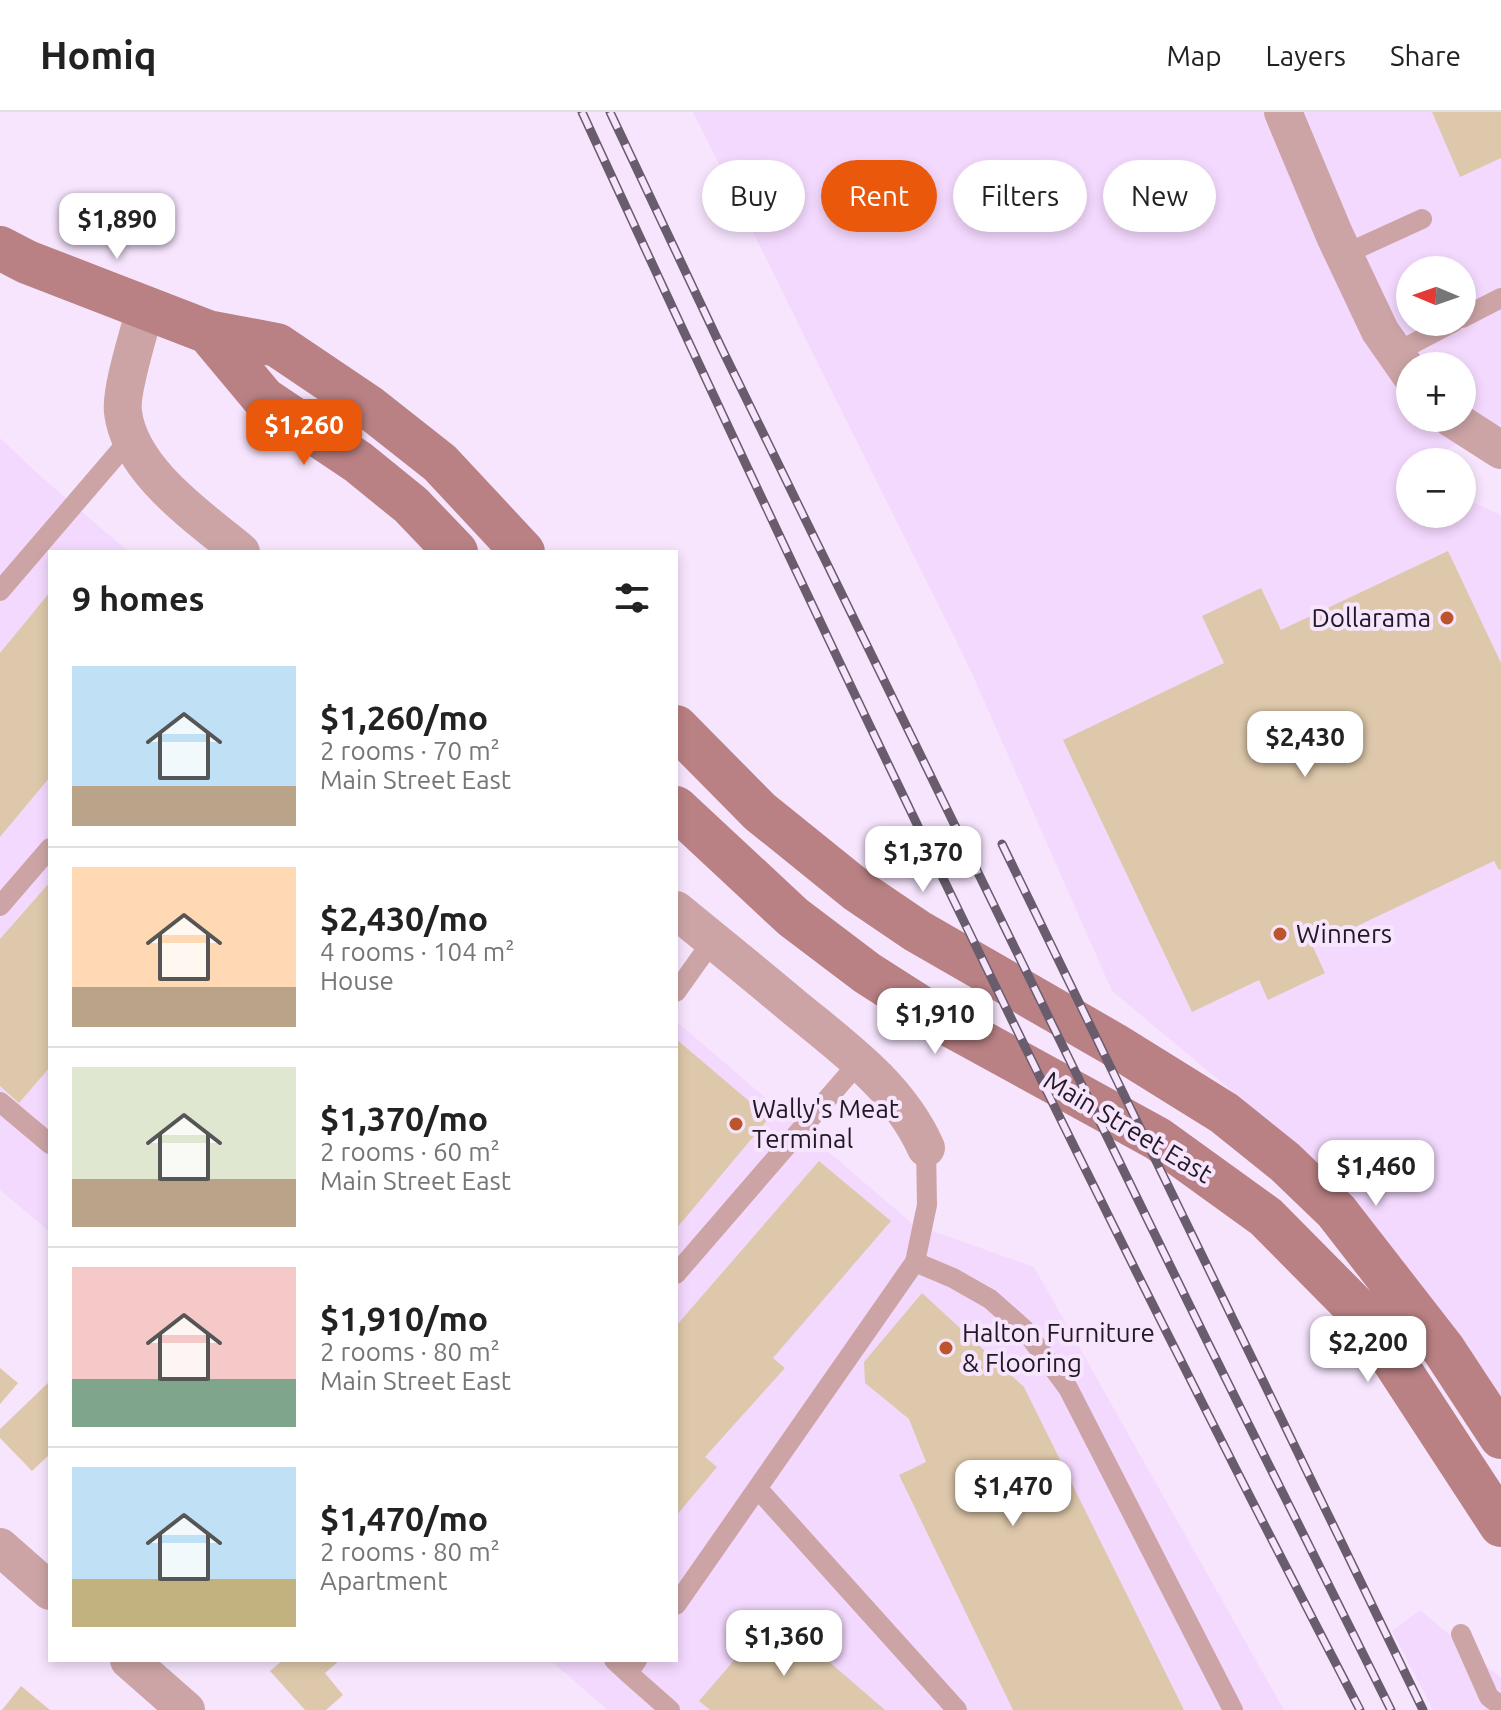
<!DOCTYPE html>
<html lang="en">
<head>
<meta charset="utf-8">
<style>
	:root { --surface:#fff; --page:#f2f2f2; --text:#222; --muted:#767676; --line:#e0e0e0; --accent:#ea580c }
	body { margin:0; font-family:Ubuntu,sans-serif; background:var(--page); color:var(--text); height:100vh; display:flex; flex-direction:column; font-size:30px; white-space:nowrap }
	* { box-sizing:border-box; margin:0 }
	p { font-size:26px; color:var(--muted) }
	.icon { flex:none; width:44px; height:44px; fill:none; stroke:currentColor; stroke-width:2; stroke-linecap:round; stroke-linejoin:round }
	.map { position:relative; flex:1; overflow:hidden }
	.side { position:absolute; left:48px; top:438px; width:630px; height:1112px; display:flex; flex-direction:column; background:var(--surface); border-radius:0px; box-shadow:0 4px 12px #0003 }
	.side>* { flex:none }
	.guide { position:absolute; left:702px; top:48px; width:678px; height:72px; display:flex; gap:16px }
	.needle { width:52px; rotate:272deg }
	.buttons { position:absolute; left:1396px; top:144px; display:grid; gap:16px }
	.buttons a { display:grid; place-items:center; width:80px; height:80px; border-radius:50%; background:var(--surface); box-shadow:0 4px 12px #0003; font-size:40px }
	.price { position:absolute; translate:-50% -68px; padding:0 18px; border-radius:16px; background:#fff; color:#222; font-size:26px; line-height:52px; filter:drop-shadow(0 2px 4px #0008) }
	.price::after { content:''; position:absolute; left:50%; top:48px; width:24px; height:18px; margin-left:-12px; background:inherit; clip-path:polygon(0 0,100% 0,50% 100%) }
	.price.active { background:var(--accent); color:#fff }
	ul { padding:0; list-style:none }
	li { display:flex; align-items:center; gap:24px; height:200px; padding:0 24px }
	li+li { border-top:2px solid var(--line) }
	li span { display:grid; place-items:center; flex:none; width:224px; height:160px; border-radius:0px; color:#555 }
	li>.icon { margin-inline-start:auto }
	span .icon { width:96px; height:96px; fill:#fffc; stroke-width:1 }
	li b { font-size:34px }
	h2 { display:flex; justify-content:space-between; align-items:center; height:96px; padding:0 24px; font-size:34px }
	.chip { padding:0 28px; border-radius:36px; background:var(--surface); box-shadow:0 4px 12px #0003; font-size:28px; line-height:72px }
	.chip.active { background:var(--accent); color:#fff }
	header { display:flex; align-items:center; gap:48px; box-sizing:border-box; height:112px; padding:0 40px; background:var(--surface); border-bottom:2px solid var(--line) }
	header strong { font-size:38px }
	nav { display:flex; gap:44px; margin-inline-start:auto; font-size:28px }
	.map>svg:first-child { display:block }
</style>
</head>
<body>
<header>
<strong>Homiq</strong>
<nav><a>Map</a><a>Layers</a><a>Share</a></nav>
</header>
<div class="map">
<svg width="1501" height="1598" viewBox="0 0 1501 1598">
	<rect width="100%" height="100%" fill="#f7e5fe"/>
	<path fill="#f4d9fe" fill-rule="evenodd" d="M693 0H1501V312L1419 350H1410V354L1403 358 1410 361V402H1462V385L1501 403V1292L1336 1066 1112 879 970 557ZM1410 158H1462V210H1410ZM1410 254H1462V306H1410Z
		M0 326 37 361 129 440H50V1120L0 1078Z
		M676 909 913 1112 1034 1155 1284 1598H608L550 1548H676Z
		M1420 1498 1501 1566V1598H1433L1392 1519Z"/>
	<path fill="#dec8ab" d="M1432 0H1501V46L1460 65Z
		M1448 439 1501 551V757L1499 758 1494 749 1313 835 1325 861 1268 888 1259 868 1192 900 1063 628 1224 551 1202 504 1261 476 1281 518Z
		M50 480V665L0 725V541Z
		M50 770V955L19 991 0 974V827Z
		M676 927 769 1006 676 1117Z
		M819 1049 891 1109 773 1246 785 1256 705 1345 717 1355 676 1404V1214Z
		M922 1181 1024 1275 1184 1598H1013L899 1363 926 1350 909 1307 865 1271 864 1250Z
		M0 1256 18 1271 0 1292Z
		M50 1269V1342L32 1359 0 1326V1317Z
		M774 1502 819 1541 885 1598H710L699 1589Z
		M283 1548H340L325 1561 343 1583 326 1598H305L270 1559Z
		M21 1574 50 1598H2Z"/>
	<g fill="none" stroke-linecap="round" stroke-linejoin="round">
		<path stroke="#cca4a6" stroke-width="20" d="M1343 143 1422 107
			M1462 206 1501 186
			M1395 241 1454 210
			M0 479 131 326
			M0 794 50 736
			M676 880 713 828
			M0 990 50 1032
			M915 1150 953 1166 990 1187 1024 1217 1068 1276 1233 1598
			M676 1162 860 949
			M758 1377 957 1598
			M676 1493 915 1150 927 1093 926 1036
			M1461 1522 1489 1585 1501 1594
			M614 1548 628 1561 637 1548
			M628 1561 670 1598"/>
		<path stroke="#cca4a6" stroke-width="38" d="M1283 0 1335 124 1380 219 1410 262
			M145 197C139 221 120 279 123 300 130 359 199 405 241 440
			M1451 306 1501 338
			M676 798C715 830 755 862 794 895 844 936 899 975 926 1036
			M0 1435 50 1479
			M129 1548 186 1598"/>
		<path stroke="#b98184" stroke-width="44" d="M0 136 27 150 208 220 277 233 369 295 440 351 523 440
			M208 220 264 287 358 350 411 393 456 440
			M676 615 760 700 858 779 917 819 1113 932 1224 1001 1285 1050 1336 1099 1444 1238 1501 1325
			M676 696 793 805 867 861 939 907 1158 1027 1266 1105 1366 1206 1501 1413"/>
		<g stroke="#695d6d" stroke-width="9">
			<path id="rail" d="M582 0C830 538 1086 1073 1360 1598
				M610 0 722 237 1205 1225 1391 1598
				M1002 732 1423 1598"/>
		</g>
		<use href="#rail" stroke="#f7e5fe" stroke-width="6" stroke-dasharray="18" stroke-linecap="butt"/>
	</g>
	<g fill="#bc552b" stroke="#f7e5fe" stroke-width="3">
		<circle cx="1447" cy="506" r="8"/>
		<circle cx="1280" cy="822" r="8"/>
		<circle cx="736" cy="1012" r="8"/>
		<circle cx="946" cy="1236" r="8"/>
	</g>
	<g text-anchor="middle" stroke-width="8" stroke-linejoin="round" paint-order="stroke">
		<g font-size="26" fill="#211924" stroke="#f7e5fe" text-anchor="start">
			<text x="1431" y="515" text-anchor="end">Dollarama</text>
			<text x="1296" y="831">Winners</text>
			<text x="752" y="1006">Wally's Meat<tspan x="752" dy="30">Terminal</tspan></text>
			<text x="962" y="1230">Halton Furniture<tspan x="962" dy="30">&amp; Flooring</tspan></text>
		</g>
		<g font-size="26" fill="#211924" stroke="#f7e5fe">
			<text transform="translate(1128 1015) rotate(31)" y="9">Main Street East</text>
		</g>
	</g>
</svg>
<div class="buttons">
<a><svg class="needle" viewBox="-14 -14 28 28"><path d="M0-13l5 13h-10z" fill="#e53935"/><path d="M0 13l5-13h-10z" fill="#767676"/></svg></a>
<a>+</a>
<a>−</a>
</div>
<b class="price" style="left:117px;top:149px">$1,890</b>
<b class="price active" style="left:304px;top:355px">$1,260</b>
<b class="price" style="left:1305px;top:667px">$2,430</b>
<b class="price" style="left:923px;top:782px">$1,370</b>
<b class="price" style="left:935px;top:944px">$1,910</b>
<b class="price" style="left:1376px;top:1096px">$1,460</b>
<b class="price" style="left:1368px;top:1272px">$2,200</b>
<b class="price" style="left:1013px;top:1416px">$1,470</b>
<b class="price" style="left:784px;top:1566px">$1,360</b>
<div class="guide">
<a class="chip">Buy</a>
<a class="chip active">Rent</a>
<a class="chip">Filters</a>
<a class="chip">New</a>
</div>
<section class="side">
<h2>9 homes<svg class="icon" aria-label="filters" viewBox="0 0 24 24"><path d="M4 7h16M4 17h16"/><circle cx="9" cy="7" r="2"/><circle cx="15" cy="17" r="2"/></svg></h2>
<ul>
<li><span style="background:linear-gradient(#bfe0f5 75%,#b9a48a 0)"><svg class="icon" aria-label="home" viewBox="0 0 24 24"><path d="M3 11l9-7 9 7M6 9v11h12V9"/></svg></span><div><b>$1,260/mo</b><p>2 rooms · 70 m²</p><p>Main Street East</p></div></li>
<li><span style="background:linear-gradient(#ffd9b3 75%,#b9a48a 0)"><svg class="icon" aria-label="home" viewBox="0 0 24 24"><path d="M3 11l9-7 9 7M6 9v11h12V9"/></svg></span><div><b>$2,430/mo</b><p>4 rooms · 104 m²</p><p>House</p></div></li>
<li><span style="background:linear-gradient(#dfe7d0 70%,#b9a48a 0)"><svg class="icon" aria-label="home" viewBox="0 0 24 24"><path d="M3 11l9-7 9 7M6 9v11h12V9"/></svg></span><div><b>$1,370/mo</b><p>2 rooms · 60 m²</p><p>Main Street East</p></div></li>
<li><span style="background:linear-gradient(#f6c9c9 70%,#7fa58c 0)"><svg class="icon" aria-label="home" viewBox="0 0 24 24"><path d="M3 11l9-7 9 7M6 9v11h12V9"/></svg></span><div><b>$1,910/mo</b><p>2 rooms · 80 m²</p><p>Main Street East</p></div></li>
<li><span style="background:linear-gradient(#bfe0f5 70%,#c2b280 0)"><svg class="icon" aria-label="home" viewBox="0 0 24 24"><path d="M3 11l9-7 9 7M6 9v11h12V9"/></svg></span><div><b>$1,470/mo</b><p>2 rooms · 80 m²</p><p>Apartment</p></div></li>
</ul>
</section>
</div>
</body>
</html>
